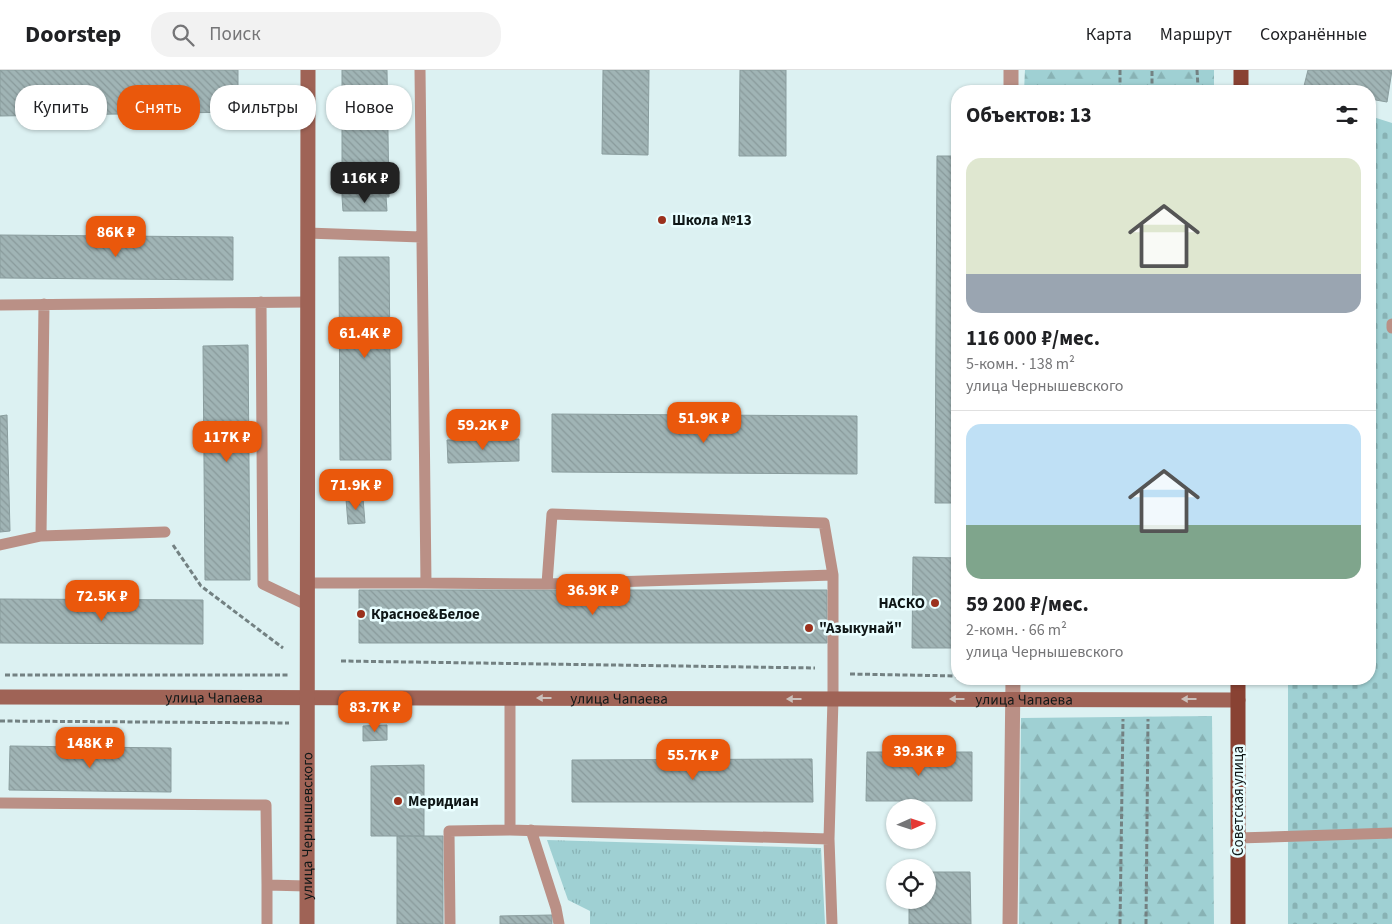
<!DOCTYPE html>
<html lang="ru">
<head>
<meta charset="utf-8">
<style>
	:root { --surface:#fff; --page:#f2f2f2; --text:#202124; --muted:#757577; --line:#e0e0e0; --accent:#ea580c }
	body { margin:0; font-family:"Source Sans 3",sans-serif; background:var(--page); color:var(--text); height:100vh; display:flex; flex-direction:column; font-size:19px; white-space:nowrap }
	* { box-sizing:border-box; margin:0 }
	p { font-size:16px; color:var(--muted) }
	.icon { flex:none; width:28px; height:28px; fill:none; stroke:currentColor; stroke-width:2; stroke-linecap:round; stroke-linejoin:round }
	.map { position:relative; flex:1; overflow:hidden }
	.side { position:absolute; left:951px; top:15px; width:425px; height:600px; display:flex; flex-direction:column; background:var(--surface); border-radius:20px; box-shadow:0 1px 4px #0004 }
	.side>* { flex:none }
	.banner { position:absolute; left:15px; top:15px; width:475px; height:45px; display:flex; gap:10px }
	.needle { width:32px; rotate:87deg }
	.controls { position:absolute; left:886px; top:729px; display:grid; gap:10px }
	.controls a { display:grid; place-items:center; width:50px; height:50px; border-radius:50%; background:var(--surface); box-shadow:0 1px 4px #0004; font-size:25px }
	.price { position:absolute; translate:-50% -42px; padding:0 11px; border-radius:10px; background:var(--accent); color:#fff; font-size:16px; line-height:32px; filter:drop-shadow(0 1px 2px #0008) }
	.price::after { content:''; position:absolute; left:50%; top:30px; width:15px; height:11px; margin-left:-8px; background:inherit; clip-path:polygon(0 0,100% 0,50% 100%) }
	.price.current { background:#222; color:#fff }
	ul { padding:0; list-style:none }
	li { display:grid; align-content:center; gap:10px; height:265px; padding:0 15px }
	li+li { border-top:1px solid var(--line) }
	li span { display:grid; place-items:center; height:155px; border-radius:15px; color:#555 }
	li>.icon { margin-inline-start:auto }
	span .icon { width:90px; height:90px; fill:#fffc; stroke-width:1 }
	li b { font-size:21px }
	h2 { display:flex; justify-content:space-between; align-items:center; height:60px; padding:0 15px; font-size:21px }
	.tag { padding:0 18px; border-radius:20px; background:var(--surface); box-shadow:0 1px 4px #0004; font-size:18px; line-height:45px }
	.tag.current { background:var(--accent); color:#fff }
	header { display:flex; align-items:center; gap:30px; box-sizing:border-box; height:70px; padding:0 25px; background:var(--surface); border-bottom:1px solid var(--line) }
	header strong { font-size:24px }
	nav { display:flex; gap:28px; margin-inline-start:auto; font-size:18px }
	.search { width:350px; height:45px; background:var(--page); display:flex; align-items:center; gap:12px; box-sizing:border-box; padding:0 18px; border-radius:20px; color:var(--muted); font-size:19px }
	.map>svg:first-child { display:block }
</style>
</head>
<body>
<header>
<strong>Doorstep</strong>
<div class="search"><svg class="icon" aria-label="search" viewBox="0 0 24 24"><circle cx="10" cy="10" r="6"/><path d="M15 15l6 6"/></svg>Поиск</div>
<nav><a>Карта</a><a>Маршрут</a><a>Сохранённые</a></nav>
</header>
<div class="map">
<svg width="1392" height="854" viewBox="0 0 1392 854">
	<defs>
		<pattern id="grass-tufts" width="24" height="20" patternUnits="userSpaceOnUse" patternTransform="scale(1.25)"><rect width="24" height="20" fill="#9fd0d3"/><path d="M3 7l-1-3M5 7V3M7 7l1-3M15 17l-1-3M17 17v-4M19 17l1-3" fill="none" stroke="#88b2b4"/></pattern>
		<pattern id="forest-firs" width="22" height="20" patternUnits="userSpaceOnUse" patternTransform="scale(1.25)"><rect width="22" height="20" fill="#9fd0d3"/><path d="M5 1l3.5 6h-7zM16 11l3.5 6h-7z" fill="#88b2b4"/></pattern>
		<pattern id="cemetery-stones" width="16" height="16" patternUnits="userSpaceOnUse" patternTransform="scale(1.25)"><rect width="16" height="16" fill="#9fd0d3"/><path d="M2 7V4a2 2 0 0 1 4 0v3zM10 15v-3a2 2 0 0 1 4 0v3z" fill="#88b2b4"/></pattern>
		<pattern id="building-back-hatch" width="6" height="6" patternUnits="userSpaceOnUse" patternTransform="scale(1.25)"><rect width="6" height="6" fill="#a0b4b5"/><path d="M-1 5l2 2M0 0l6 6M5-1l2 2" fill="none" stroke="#899a9b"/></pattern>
	</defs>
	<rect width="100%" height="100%" fill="#dcf1f2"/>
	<path fill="url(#grass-tufts)" d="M547 770 821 778 825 854H590V841L568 830Z"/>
	<path fill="url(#forest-firs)" d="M1025 0H1214V21H1024Z
		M1212 646 1214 854H1019L1021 648Z"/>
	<path fill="url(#cemetery-stones)" d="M1370 46 1392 53V854H1288V609H1370Z"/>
	<path fill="url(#building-back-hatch)" stroke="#8a9d9e" d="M0 0H238V42L0 46Z
		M342 0H387L389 127H342Z
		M603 0H649L648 85 602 84Z
		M740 0H786V86H739Z
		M1308 0H1392L1387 32 1370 29V21H1330L1304 16Z
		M937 86H958V433H935Z
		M386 126 387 141H343L342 127Z
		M0 165 233 167V210L0 208Z
		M339 187H389L391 390H340Z
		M248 275 250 510H205L203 276Z
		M552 344 857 346V404L552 402Z
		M7 345 10 461 0 462V346Z
		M519 369V391L448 393 447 370Z
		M363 428 365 453 348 454 346 429Z
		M913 487 958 488V578H912Z
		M359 520H827V573H359Z
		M0 529 203 530V574L0 573Z
		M387 655V670L363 671V656Z
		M10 676 171 678V722L9 720Z
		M867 682H972V731H866Z
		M812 689 813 732H572V690Z
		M424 695V766H371V696Z
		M397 766H443V854H397Z
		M928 802H970L971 854H909V830H928Z
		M552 845V854H500V846Z"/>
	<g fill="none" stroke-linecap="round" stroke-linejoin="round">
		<path stroke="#738182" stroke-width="3" stroke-dasharray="5 2.5" stroke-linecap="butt" d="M1120 0V21
			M1197 0 1198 17
			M1152 21V0
			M173 475 201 516 283 578
			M341 591 815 598
			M850 604 958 606
			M5 605H288
			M0 651 289 653
			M1120 854 1123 649
			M1146 854 1148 649"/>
		<path stroke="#ba9086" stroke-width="11" d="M420 0 426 513 547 514 833 505
			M307 163 421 167
			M261 232 263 514 307 535
			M0 235 309 232
			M1392 254V258
			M41 466 165 462
			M0 475 41 466 44 234
			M307 513H426
			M547 514 552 444 824 453 833 505V629L829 769 832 854
			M510 628V760L829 769
			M0 733 266 735 267 815 307 816
			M531 760 556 838 559 854
			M1238 768 1392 763
			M267 854V815
			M450 854 449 761 510 760"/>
		<path stroke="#ba9086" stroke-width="15" d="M1011 0V21
			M1010 854 1013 609"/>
		<g stroke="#9f6356" stroke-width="15">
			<path id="s1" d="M0 627 1238 630"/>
			<path id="s2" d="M307 854 308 0"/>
		</g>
		<path stroke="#894233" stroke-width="15" d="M1241 21V0
			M1238 854V609"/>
	</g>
	<defs><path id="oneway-solid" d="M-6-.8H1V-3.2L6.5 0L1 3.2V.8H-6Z" transform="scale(1.25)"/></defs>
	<g fill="#cbc0bb">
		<use href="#oneway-solid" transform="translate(544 628) rotate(-180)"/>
		<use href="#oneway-solid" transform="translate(794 629) rotate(-180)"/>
		<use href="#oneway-solid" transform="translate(957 629) rotate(-180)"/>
		<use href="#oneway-solid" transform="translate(1189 629) rotate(-180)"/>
	</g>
	<g fill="#9b311d" stroke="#e9feff" stroke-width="2">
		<circle cx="662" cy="150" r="5"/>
		<circle cx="935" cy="533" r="5"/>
		<circle cx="361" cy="544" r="5"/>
		<circle cx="809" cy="558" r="5"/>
		<circle cx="398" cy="731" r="5"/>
	</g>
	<g text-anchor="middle" stroke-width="5" stroke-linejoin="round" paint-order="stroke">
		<g font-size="15" font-weight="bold" fill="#0f1717" stroke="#e9feff" text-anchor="start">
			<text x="672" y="155">Школа №13</text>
			<text x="925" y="538" text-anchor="end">НАСКО</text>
			<text x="371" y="549">Красное&amp;Белое</text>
			<text x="819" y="563">"Азыкунай"</text>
			<text x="408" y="736">Меридиан</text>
		</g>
		<g font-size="15" fill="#0f1717" stroke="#e9feff">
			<text dy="5" stroke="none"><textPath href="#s1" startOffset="214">улица Чапаева</textPath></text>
			<text dy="5" stroke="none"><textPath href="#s1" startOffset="619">улица Чапаева</textPath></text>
			<text dy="5" stroke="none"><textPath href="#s1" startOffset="1024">улица Чапаева</textPath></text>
			<text transform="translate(1238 731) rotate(-90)" y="5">Советская улица</text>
			<text dy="5" stroke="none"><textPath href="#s2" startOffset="98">улица Чернышевского</textPath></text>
		</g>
	</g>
</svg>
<div class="controls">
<a><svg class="needle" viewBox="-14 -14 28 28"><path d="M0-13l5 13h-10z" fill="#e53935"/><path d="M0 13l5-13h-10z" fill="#757577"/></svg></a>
<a><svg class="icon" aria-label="locate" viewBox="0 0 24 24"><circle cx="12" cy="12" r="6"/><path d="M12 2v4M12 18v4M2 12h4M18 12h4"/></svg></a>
</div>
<b class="price current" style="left:365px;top:134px">116K ₽</b>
<b class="price" style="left:116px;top:188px">86K ₽</b>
<b class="price" style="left:365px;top:289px">61.4K ₽</b>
<b class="price" style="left:704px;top:374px">51.9K ₽</b>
<b class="price" style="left:483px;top:381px">59.2K ₽</b>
<b class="price" style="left:227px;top:393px">117K ₽</b>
<b class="price" style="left:356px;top:441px">71.9K ₽</b>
<b class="price" style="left:593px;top:546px">36.9K ₽</b>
<b class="price" style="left:102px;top:552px">72.5K ₽</b>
<b class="price" style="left:375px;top:663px">83.7K ₽</b>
<b class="price" style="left:90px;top:699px">148K ₽</b>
<b class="price" style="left:919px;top:707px">39.3K ₽</b>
<b class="price" style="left:693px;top:711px">55.7K ₽</b>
<div class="banner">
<a class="tag">Купить</a>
<a class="tag current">Снять</a>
<a class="tag">Фильтры</a>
<a class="tag">Новое</a>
</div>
<section class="side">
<h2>Объектов: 13<svg class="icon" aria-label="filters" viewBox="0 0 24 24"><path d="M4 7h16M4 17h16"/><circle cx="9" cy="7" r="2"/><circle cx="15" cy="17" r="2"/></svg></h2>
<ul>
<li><span style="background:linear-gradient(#dfe7d0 75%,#9aa5b1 0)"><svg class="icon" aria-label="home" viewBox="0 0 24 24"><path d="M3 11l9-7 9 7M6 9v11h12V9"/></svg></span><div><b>116 000 ₽/мес.</b><p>5-комн. · 138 m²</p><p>улица Чернышевского</p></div></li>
<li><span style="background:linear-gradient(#bfe0f5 65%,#7fa58c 0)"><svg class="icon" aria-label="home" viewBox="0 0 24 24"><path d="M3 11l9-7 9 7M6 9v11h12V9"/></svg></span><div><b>59 200 ₽/мес.</b><p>2-комн. · 66 m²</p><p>улица Чернышевского</p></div></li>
</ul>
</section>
</div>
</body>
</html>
